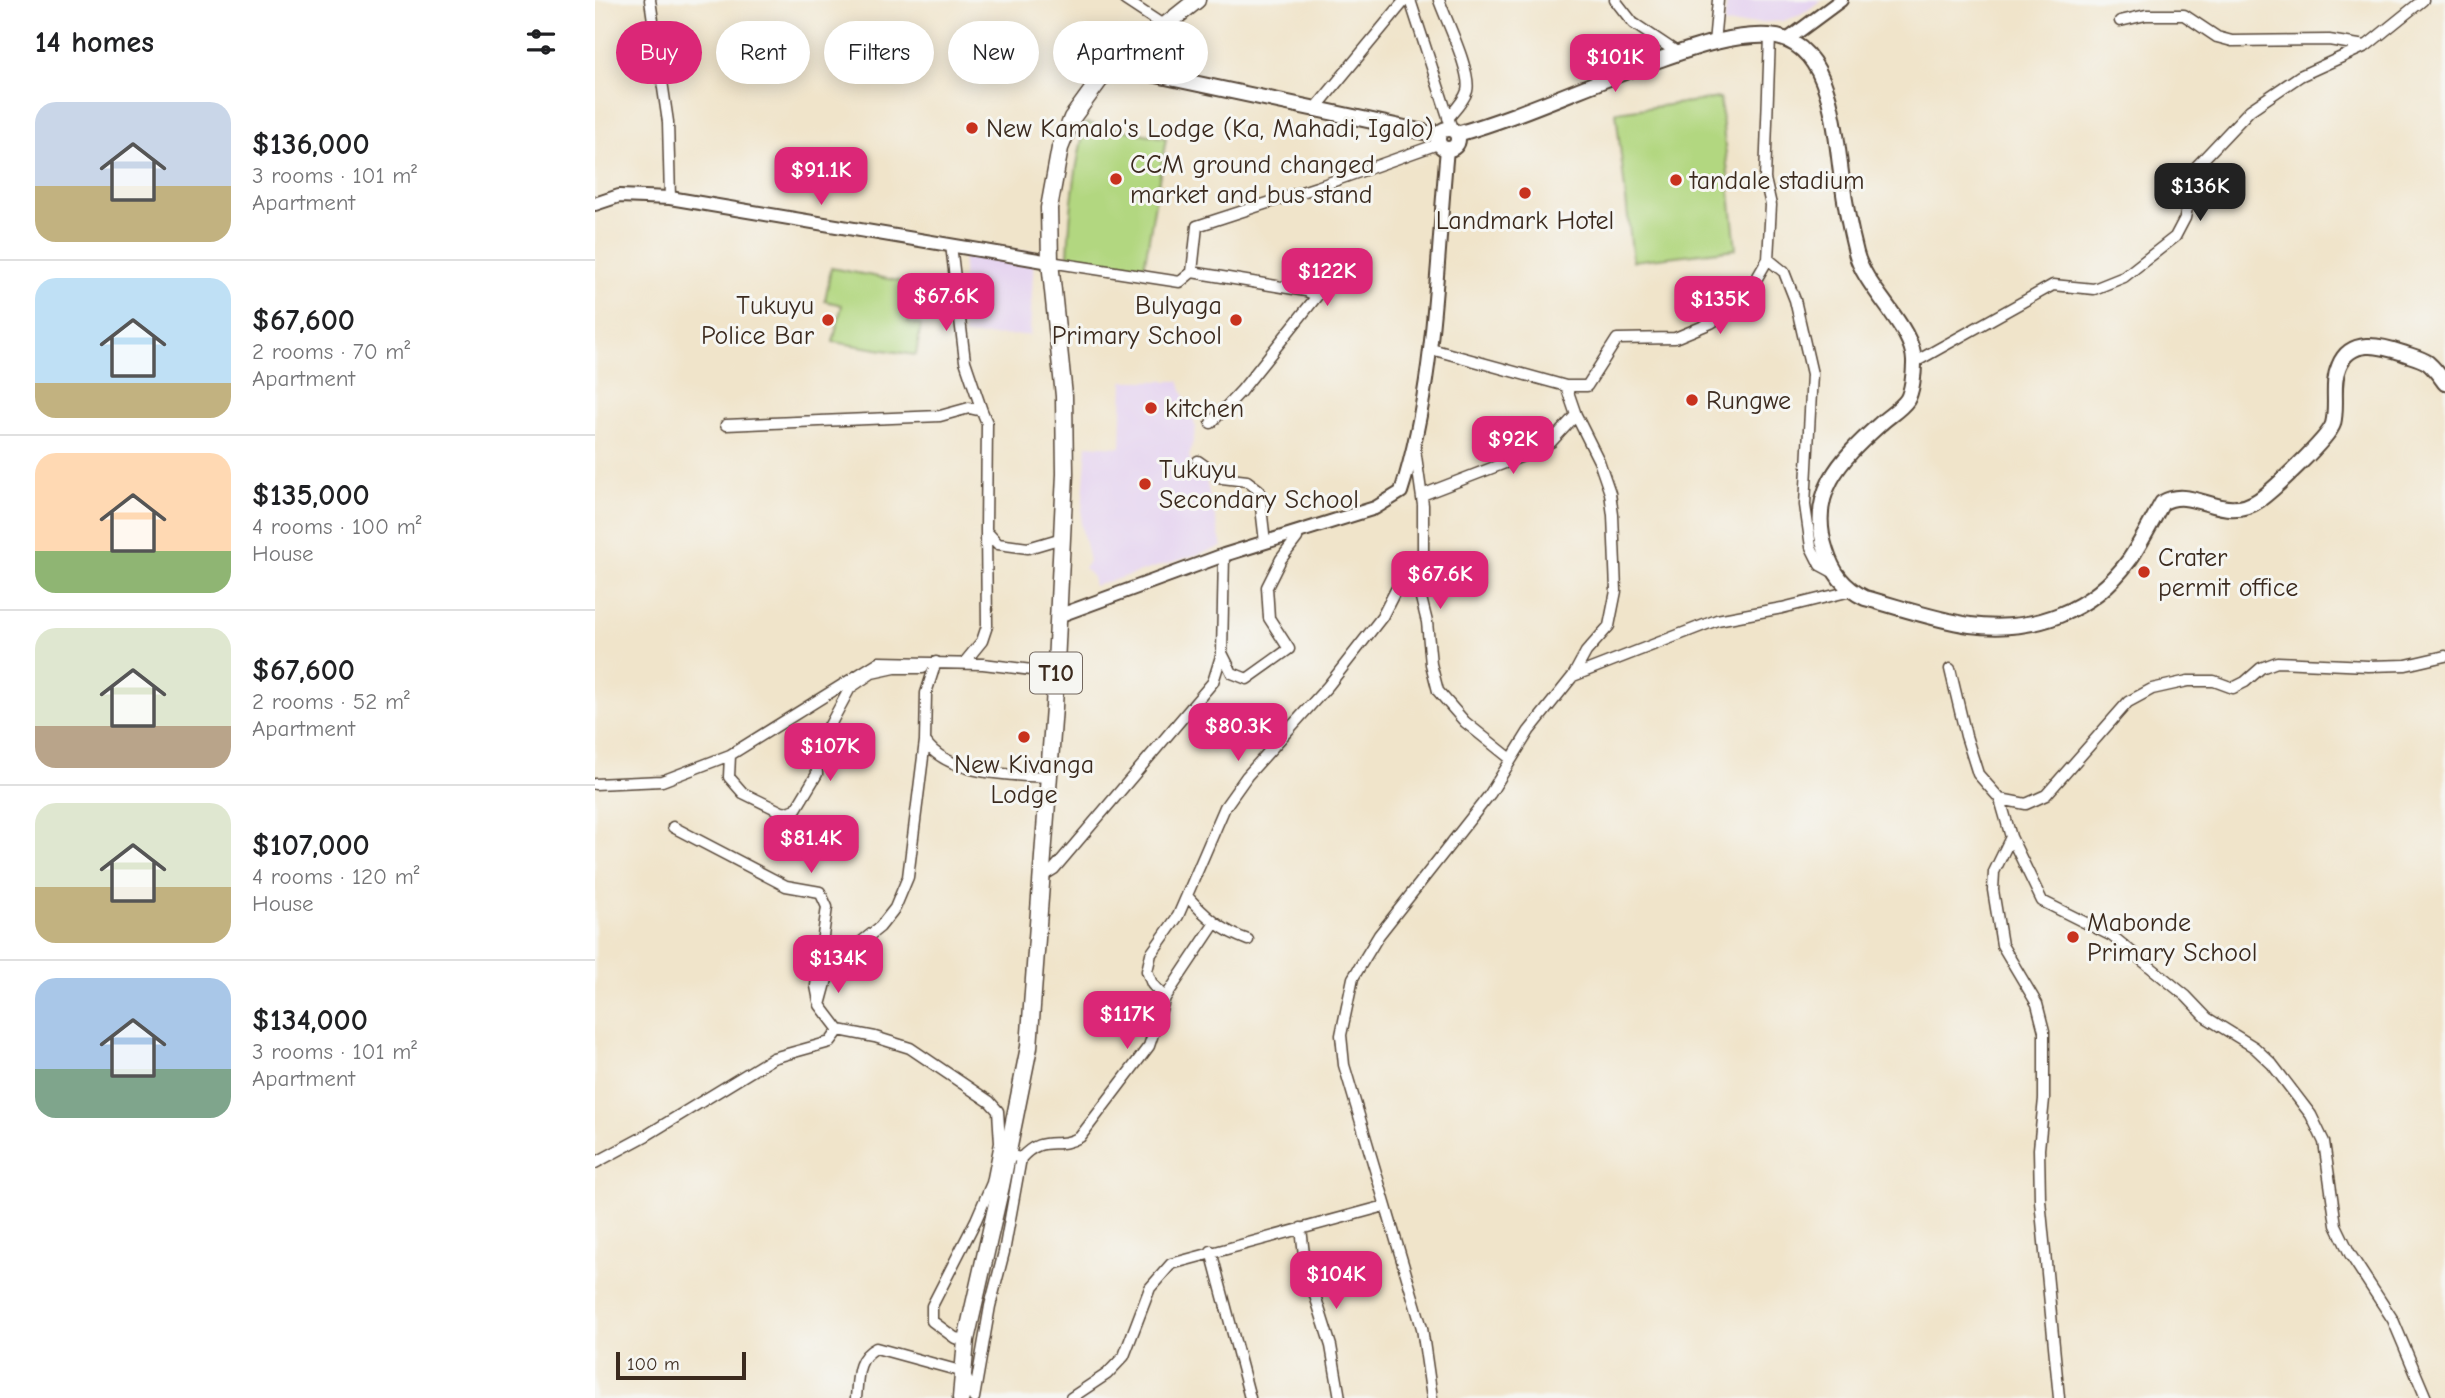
<!DOCTYPE html>
<html lang="en">
<head>
<meta charset="utf-8">
<style>
	:root { --surface:#fff; --page:#f6f6f6; --text:#202124; --muted:#757577; --line:#e0e0e0; --accent:#db2777 }
	body { margin:0; font-family:"Comic Neue",sans-serif; background:var(--page); color:var(--text); height:100vh; display:flex; flex-direction:column; font-size:26px; white-space:nowrap }
	* { box-sizing:border-box; margin:0 }
	p { font-size:23px; color:var(--muted) }
	.icon { flex:none; width:38px; height:38px; fill:none; stroke:currentColor; stroke-width:2; stroke-linecap:round; stroke-linejoin:round }
	.map { position:relative; flex:1; overflow:hidden }
	.side { display:flex; flex-direction:column; background:var(--surface); width:595px }
	.side>* { flex:none }
	.guide { position:absolute; left:21px; top:21px; width:665px; height:63px; display:flex; gap:14px }
	.scale { position:absolute; left:21px; bottom:18px; width:130px; box-sizing:border-box; padding-left:7px; border:4px solid #3b2a1e; border-top:0; font-size:19px; line-height:24px; white-space:nowrap; color:#3b2a1e; -webkit-text-stroke:5px #f6f6f2; paint-order:stroke }
	.price { position:absolute; translate:-50% -60px; padding:0 16px; border-radius:14px; background:var(--accent); color:#fff; font-size:23px; line-height:46px; filter:drop-shadow(0 2px 4px #0008) }
	.price::after { content:''; position:absolute; left:50%; top:42px; width:21px; height:16px; margin-left:-10px; background:inherit; clip-path:polygon(0 0,100% 0,50% 100%) }
	.price.active { background:#222; color:#fff }
	ul { padding:0; list-style:none }
	li { display:flex; align-items:center; gap:21px; height:175px; padding:0 35px }
	li+li { border-top:2px solid var(--line) }
	li span { display:grid; place-items:center; flex:none; width:196px; height:140px; border-radius:21px; color:#555 }
	li>.icon { margin-inline-start:auto }
	span .icon { width:84px; height:84px; fill:#fffc; stroke-width:1 }
	li b { font-size:30px }
	h2 { display:flex; justify-content:space-between; align-items:center; height:84px; padding:0 35px; font-size:30px }
	.pill { padding:0 24px; border-radius:32px; background:var(--surface); box-shadow:0 4px 18px #0003; font-size:24px; line-height:63px }
	.pill.active { background:var(--accent); color:#fff }
	main { display:flex; flex:1; min-height:0 }
	.map>svg:first-child { display:block }
</style>
</head>
<body>
<main>
<section class="side">
<h2>14 homes<svg class="icon" aria-label="filters" viewBox="0 0 24 24"><path d="M4 7h16M4 17h16"/><circle cx="9" cy="7" r="2"/><circle cx="15" cy="17" r="2"/></svg></h2>
<ul>
<li><span style="background:linear-gradient(#c9d6e8 60%,#c2b280 0)"><svg class="icon" aria-label="home" viewBox="0 0 24 24"><path d="M3 11l9-7 9 7M6 9v11h12V9"/></svg></span><div><b>$136,000</b><p>3 rooms · 101 m²</p><p>Apartment</p></div></li>
<li><span style="background:linear-gradient(#bfe0f5 75%,#c2b280 0)"><svg class="icon" aria-label="home" viewBox="0 0 24 24"><path d="M3 11l9-7 9 7M6 9v11h12V9"/></svg></span><div><b>$67,600</b><p>2 rooms · 70 m²</p><p>Apartment</p></div></li>
<li><span style="background:linear-gradient(#ffd9b3 70%,#8fb573 0)"><svg class="icon" aria-label="home" viewBox="0 0 24 24"><path d="M3 11l9-7 9 7M6 9v11h12V9"/></svg></span><div><b>$135,000</b><p>4 rooms · 100 m²</p><p>House</p></div></li>
<li><span style="background:linear-gradient(#dfe7d0 70%,#b9a48a 0)"><svg class="icon" aria-label="home" viewBox="0 0 24 24"><path d="M3 11l9-7 9 7M6 9v11h12V9"/></svg></span><div><b>$67,600</b><p>2 rooms · 52 m²</p><p>Apartment</p></div></li>
<li><span style="background:linear-gradient(#dfe7d0 60%,#c2b280 0)"><svg class="icon" aria-label="home" viewBox="0 0 24 24"><path d="M3 11l9-7 9 7M6 9v11h12V9"/></svg></span><div><b>$107,000</b><p>4 rooms · 120 m²</p><p>House</p></div></li>
<li><span style="background:linear-gradient(#a9c7e8 65%,#7fa58c 0)"><svg class="icon" aria-label="home" viewBox="0 0 24 24"><path d="M3 11l9-7 9 7M6 9v11h12V9"/></svg></span><div><b>$134,000</b><p>3 rooms · 101 m²</p><p>Apartment</p></div></li>
</ul>
</section>
<div class="map">
<svg width="1850" height="1398" viewBox="0 0 1850 1398">
	<rect width="100%" height="100%" fill="#f6f6f2"/>
	<filter id="ink" filterUnits="userSpaceOnUse"><feTurbulence type="fractalNoise" baseFrequency=".0143" numOctaves="2"/><feDisplacementMap in="SourceGraphic" scale="14" xChannelSelector="R" yChannelSelector="G"/><feConvolveMatrix kernelMatrix="1 2 1 2 8 2 1 2 1" color-interpolation-filters="sRGB"/></filter>
	<filter id="wash" filterUnits="userSpaceOnUse"><feTurbulence type="fractalNoise" baseFrequency=".00686" numOctaves="4" result="noise"/><feDisplacementMap in="SourceGraphic" scale="28" xChannelSelector="R" yChannelSelector="G"/><feGaussianBlur stdDeviation="1.57" result="paint"/><feColorMatrix in="noise" values="0 0 0 0 0 0 0 0 0 0 0 0 0 0 0 0 0 1.4 0 .05"/><feComposite in="paint" operator="in"/></filter>
	<g filter="url(#wash)">
		<rect width="100%" height="100%" fill="#f0e4ca"/>
		<path fill="#e5d3f0" d="M1132 0H1227L1206 15 1187 21 1129 25Z
			M368 251H439L435 335 369 336Z
			M528 381H584L601 428 594 457 598 468 611 480 627 547 499 586 497 576 489 568 494 561 486 525 492 445 526 447Z"/>
		<path fill="#b2d780" stroke="#76804f" stroke-width="2" d="M1125 98 1141 249 1038 261 1021 112Z
			M491 123 571 138 549 268 473 256C475 210 479 167 491 123Z
			M236 268 320 284 313 322 326 325 321 355 238 342 247 305 230 301Z"/>
	</g>
	<g filter="url(#ink)">
		<g fill="none" stroke-linecap="round" stroke-linejoin="round">
			<g stroke="#564638" stroke-width="13">
				<path id="minor" d="M55 0 73 122 75 198
					M530 0 568 25
					M815 0 857 129
					M844 0C851 20 877 73 872 91 869 101 860 110 853 118
					M1020 0 1038 23 1083 53
					M1525 21 1551 15H1589L1622 37 1637 41 1734 40 1770 46
					M1119 43 1123 0
					M720 109 810 0
					M356 245 370 361 387 411
					M1173 259 1189 272 1200 300 1217 374 1210 505 1216 547 1225 565 1238 572
					M455 262 585 282 597 272 602 226 722 187 843 144
					M597 272 711 291 722 296 646 391 616 423
					M836 349 971 386H992L1022 339 1080 338 1116 323 1147 304 1173 259 1176 205 1170 179 1175 36
					M1320 362 1458 285 1499 289 1529 277 1580 237 1590 218 1600 168 1655 110 1705 76 1771 46 1828 0
					M131 425 345 416 374 408 387 411 392 423 391 531 403 544 433 548 467 538
					M820 449 828 505V552L821 578 832 622 836 664 843 691 870 722 916 759
					M603 461 627 478 652 481 664 490 670 542
					M827 495 928 456 956 442 981 415
					M627 653 637 673 652 679 694 649 674 618 672 587 686 559 702 538 703 532
					M341 662 331 693 330 741 313 877 300 908 285 927 251 954 234 972 225 1005 244 1030 280 1037 315 1048 395 1102 403 1111 405 1143 397 1183 406 1186
					M369 663 387 641 392 626 391 531
					M1355 669 1371 736 1383 774 1405 799 1416 837 1447 901 1517 936 1591 996 1612 1018 1659 1047 1677 1064 1716 1115 1729 1142 1741 1225 1755 1254 1798 1320 1831 1398
					M978 676 1122 620 1187 608 1256 591
					M330 741C352 775 416 775 454 777
					M135 755 134 777 148 793 189 813 201 809 222 774 220 740 235 725 255 688 277 673 300 668H328
					M0 784 67 781 135 755 284 662 388 664 461 673
					M1405 799 1431 804 1451 795 1533 702 1557 689 1593 681H1619L1638 688 1650 682 1666 668 1682 662 1773 666 1811 665 1850 656
					M78 827 191 886 225 892 232 907 221 986 224 1001
					M1416 837 1399 872 1398 890 1407 945 1442 1004 1449 1031V1099L1444 1149 1445 1200 1464 1398
					M446 877 459 869 618 682 627 653 629 555
					M592 896C610 916 627 931 653 940
					M570 998 557 984 552 971 556 954 583 916 630 807 652 776 733 686 787 617 809 574 828 552
					M413 1155 426 1158C449 1133 461 1151 485 1137L554 1046 570 998 620 923
					M0 1163 52 1135 178 1058 235 1042 244 1030
					M706 1228 710 1264 736 1346 745 1398
					M616 1251 655 1398
					M371 1340 360 1338 337 1321V1306L381 1220 397 1183
					M261 1398C263 1378 261 1358 281 1348L369 1372 379 1398
					M379 1398 395 1306 409 1252 426 1158
					M476 1398 512 1374 529 1356 555 1288 576 1264 790 1206
					M837 1398 827 1328 749 1065 746 1035 758 978 784 935 895 794 934 731 978 676 991 652 1014 626 1021 591 1018 515 1015 493 1004 461 981 415 971 386"/>
			</g>
			<g stroke="#564638" stroke-width="16">
				<path id="tertiary" d="M1192 40 1246 0
					M0 204 24 196 75 198 455 262
					M463 616 629 555 780 508 806 492C841 382 841 264 852 149"/>
			</g>
			<g stroke="#564638" stroke-width="18">
				<path id="secondary" d="M519 66 843 135
					M843 139a10 10 0 1 1 20 0a10 10 0 1 1-20 0Z
					M862 134C932 114 997 82 1066 59 1100 47 1138 34 1174 36 1238 40 1240 134 1247 180 1250 204 1255 229 1261 253 1270 289 1321 329 1319 364 1319 373 1317 392 1312 400 1306 409 1292 417 1284 425 1245 460 1212 494 1231 551 1238 573 1249 588 1270 598 1304 607 1340 620 1375 625 1439 633 1497 612 1535 559 1547 541 1557 521 1567 503 1598 484 1628 525 1664 500 1678 490 1733 439 1738 424 1743 405 1736 384 1744 366 1755 338 1785 345 1808 353 1816 356 1826 358 1833 363 1840 369 1845 376 1850 383"/>
			</g>
			<g stroke="#564638" stroke-width="19">
				<path id="trunk" d="M366 1398 371 1340 406 1186 434 1047 459 707 470 474 469 396 455 262 454 208 465 148 477 118 509 74 602 0"/>
			</g>
			<use href="#minor" stroke="#fff" stroke-width="10"/>
			<use href="#tertiary" stroke="#fff" stroke-width="12"/>
			<use href="#secondary" stroke="#fff" stroke-width="14"/>
			<use href="#trunk" stroke="#fff" stroke-width="16"/>
		</g>
	</g>
	<g fill="#c8321e" stroke="#f6f6f2" stroke-width="2.5">
		<circle cx="377" cy="128" r="7"/>
		<circle cx="521" cy="179" r="7"/>
		<circle cx="1081" cy="180" r="7"/>
		<circle cx="930" cy="193" r="7"/>
		<circle cx="233" cy="320" r="7"/>
		<circle cx="641" cy="320" r="7"/>
		<circle cx="1097" cy="400" r="7"/>
		<circle cx="556" cy="408" r="7"/>
		<circle cx="550" cy="484" r="7"/>
		<circle cx="1549" cy="572" r="7"/>
		<circle cx="429" cy="737" r="7"/>
		<circle cx="1478" cy="937" r="7"/>
	</g>
	<g text-anchor="middle" stroke-width="6" stroke-linejoin="round" paint-order="stroke">
		<rect fill="#f6f6f2" stroke="#73675e" stroke-width="2" x="435" y="652.5" width="52" height="41" rx="5"/>
		<g font-size="24" font-weight="bold" fill="#3b2a1e">
			<text x="461" y="681">T10</text>
		</g>
		<g font-size="26" fill="#3b2a1e" stroke="#f6f6f2" text-anchor="start">
			<text x="391" y="137">New Kamalo's Lodge (Ka, Mahadi, Igalo)</text>
			<text x="535" y="173">CCM ground changed<tspan x="535" dy="30">market and bus stand</tspan></text>
			<text x="1095" y="189">tandale stadium</text>
			<text x="930" y="229" text-anchor="middle">Landmark Hotel</text>
			<text x="219" y="314" text-anchor="end">Tukuyu<tspan x="219" dy="30">Police Bar</tspan></text>
			<text x="627" y="314" text-anchor="end">Bulyaga<tspan x="627" dy="30">Primary School</tspan></text>
			<text x="1111" y="409">Rungwe</text>
			<text x="570" y="417">kitchen</text>
			<text x="564" y="478">Tukuyu<tspan x="564" dy="30">Secondary School</tspan></text>
			<text x="1563" y="566">Crater<tspan x="1563" dy="30">permit office</tspan></text>
			<text x="429" y="773" text-anchor="middle">New Kivanga<tspan x="429" dy="30">Lodge</tspan></text>
			<text x="1492" y="931">Mabonde<tspan x="1492" dy="30">Primary School</tspan></text>
		</g>
	</g>
</svg>
<div class="scale">100 m</div>
<b class="price" style="left:1020px;top:94px">$101K</b>
<b class="price" style="left:226px;top:207px">$91.1K</b>
<b class="price active" style="left:1605px;top:223px">$136K</b>
<b class="price" style="left:732px;top:308px">$122K</b>
<b class="price" style="left:351px;top:333px">$67.6K</b>
<b class="price" style="left:1125px;top:336px">$135K</b>
<b class="price" style="left:918px;top:476px">$92K</b>
<b class="price" style="left:845px;top:611px">$67.6K</b>
<b class="price" style="left:643px;top:763px">$80.3K</b>
<b class="price" style="left:235px;top:783px">$107K</b>
<b class="price" style="left:216px;top:875px">$81.4K</b>
<b class="price" style="left:243px;top:995px">$134K</b>
<b class="price" style="left:532px;top:1051px">$117K</b>
<b class="price" style="left:741px;top:1311px">$104K</b>
<div class="guide">
<a class="pill active">Buy</a>
<a class="pill">Rent</a>
<a class="pill">Filters</a>
<a class="pill">New</a>
<a class="pill">Apartment</a>
</div>
</div>
</main>
</body>
</html>
